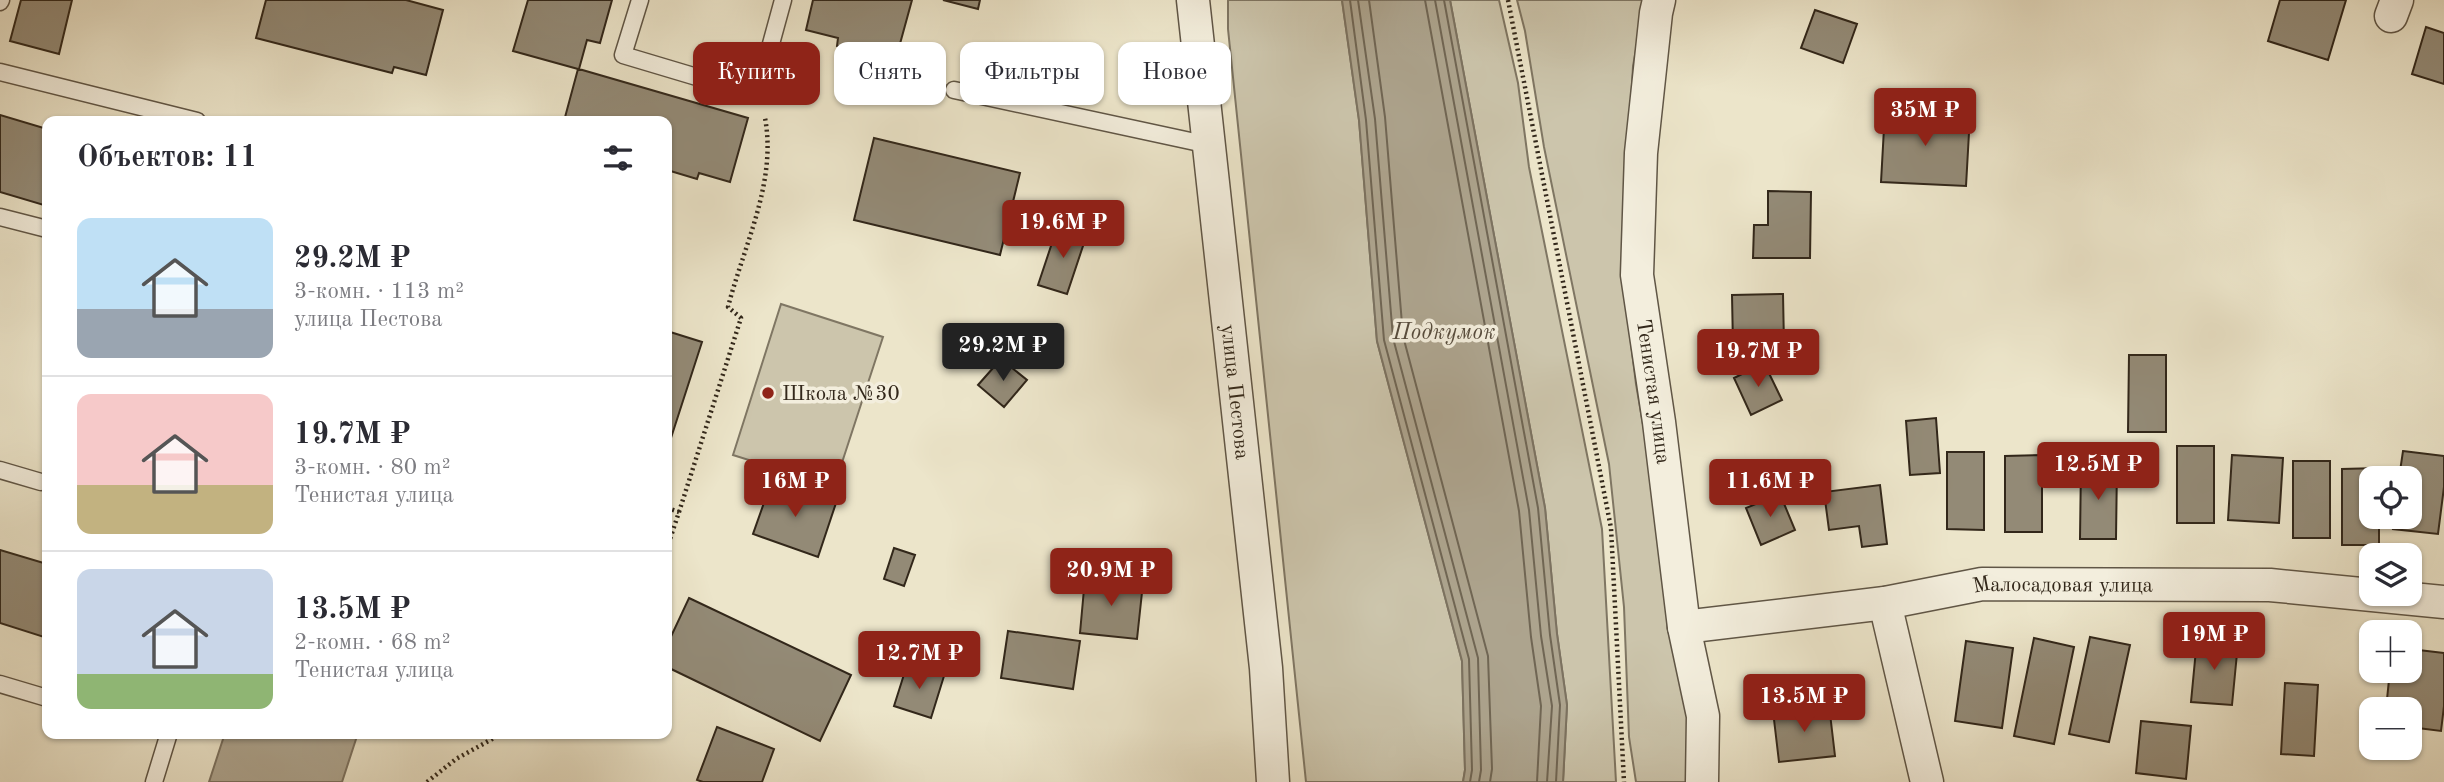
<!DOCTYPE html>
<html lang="ru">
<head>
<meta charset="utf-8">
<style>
	:root { --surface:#fff; --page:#f7f7f7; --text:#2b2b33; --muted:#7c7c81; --line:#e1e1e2; --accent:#8f2418 }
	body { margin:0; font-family:"Old Standard TT",serif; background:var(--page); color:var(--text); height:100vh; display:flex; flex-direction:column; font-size:26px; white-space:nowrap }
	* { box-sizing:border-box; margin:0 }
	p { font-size:23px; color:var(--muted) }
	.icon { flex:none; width:38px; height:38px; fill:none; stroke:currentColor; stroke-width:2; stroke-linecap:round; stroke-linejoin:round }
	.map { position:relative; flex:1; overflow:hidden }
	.panel { position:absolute; left:42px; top:116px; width:630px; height:623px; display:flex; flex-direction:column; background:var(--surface); border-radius:14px; box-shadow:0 2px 5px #0004 }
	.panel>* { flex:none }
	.hud { position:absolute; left:693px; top:42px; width:665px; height:63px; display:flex; gap:14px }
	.fabs { position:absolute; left:2359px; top:466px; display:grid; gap:14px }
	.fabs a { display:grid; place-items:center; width:63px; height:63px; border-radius:14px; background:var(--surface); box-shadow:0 2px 5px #0004; font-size:35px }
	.price { position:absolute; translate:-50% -60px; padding:0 16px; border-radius:7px; background:var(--accent); color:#fff; font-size:23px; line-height:46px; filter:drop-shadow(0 2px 4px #0008) }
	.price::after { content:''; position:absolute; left:50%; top:42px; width:21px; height:16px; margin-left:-10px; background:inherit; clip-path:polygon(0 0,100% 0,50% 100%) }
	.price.on { background:#222; color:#fff }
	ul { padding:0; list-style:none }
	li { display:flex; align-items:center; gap:21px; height:175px; padding:0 35px }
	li+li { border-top:2px solid var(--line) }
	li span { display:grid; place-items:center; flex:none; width:196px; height:140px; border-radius:14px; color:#555 }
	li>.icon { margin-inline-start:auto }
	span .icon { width:84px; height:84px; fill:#fffc; stroke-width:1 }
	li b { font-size:30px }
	h2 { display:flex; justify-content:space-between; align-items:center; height:84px; padding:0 35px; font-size:30px }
	.tag { padding:0 24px; border-radius:14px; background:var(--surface); box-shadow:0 2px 5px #0004; font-size:24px; line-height:63px }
	.tag.on { background:var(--accent); color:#fff }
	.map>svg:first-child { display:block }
</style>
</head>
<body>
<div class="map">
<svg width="2444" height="782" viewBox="0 0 2444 782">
	<rect width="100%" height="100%" fill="#ece5ca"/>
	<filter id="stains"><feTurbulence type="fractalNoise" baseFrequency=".00286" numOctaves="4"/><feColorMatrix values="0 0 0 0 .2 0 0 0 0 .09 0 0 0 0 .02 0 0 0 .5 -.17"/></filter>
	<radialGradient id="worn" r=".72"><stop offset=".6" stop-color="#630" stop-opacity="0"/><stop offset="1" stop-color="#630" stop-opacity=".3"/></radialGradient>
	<path fill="#ccc5ac" stroke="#7f7663" stroke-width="2" d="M1228 0H1342L1359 120 1377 341 1462 661 1465 770 1463 782H1306L1228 29Z
		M1450 0H1499L1518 83 1529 167 1602 529 1616 782H1563L1567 705 1557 634 1545 508Z
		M1517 0H1645L1633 66 1622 270 1636 384 1669 575 1693 745 1689 782H1636L1629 737 1624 607 1609 464 1544 147 1525 31Z
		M781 304 883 337 834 487 733 455Z"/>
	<path fill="#ada48e" stroke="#7c7260" stroke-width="2" d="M1342 0H1450L1545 508 1557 634 1567 705 1563 782H1463L1465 770 1462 661 1377 341 1359 120Z
		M225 733H358L342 782H209Z"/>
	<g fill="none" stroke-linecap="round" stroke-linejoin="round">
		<path stroke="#706654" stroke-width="2" d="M1350 0 1366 120 1384 340 1469 659 1472 770 1470 782
			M1358 0 1375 119 1393 338 1478 658 1481 770 1479 782
			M1369 0 1385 117 1403 336 1488 656 1492 769 1490 782
			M1425 0 1519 511 1531 637 1541 706 1537 782
			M1435 0 1529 510 1541 636 1552 706 1547 782
			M1444 0 1538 508 1550 635 1560 705 1556 782"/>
	</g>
	<path fill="#938a76" stroke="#32271a" stroke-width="2" d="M21 0H72L59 54 10 41Z
		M266 0H406L443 10 426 75 394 67 392 73 256 38Z
		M528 0H612L600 43 587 40 579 69 748 118 730 182 699 173 697 179 667 170V121H564L578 69 513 51Z
		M813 0H912L895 62 837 46 838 38 806 30Z
		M943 0H980L978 9Z
		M2280 0H2346L2328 60 2268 41Z
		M1815 10 1857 24 1843 63 1801 48Z
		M2426 27 2444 33V84L2412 74Z
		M1885 110 1970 115 1966 186 1881 182Z
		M0 115 47 129V206L0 192Z
		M874 138 1020 173 1000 255 854 220Z
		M1768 191 1811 192 1810 258H1753L1754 225H1768Z
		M1058 225 1087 234 1067 294 1038 285Z
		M1783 294 1784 345 1733 346 1732 295Z
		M667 331 702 342 670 441 667 440Z
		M2129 355H2166V432H2128Z
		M1001 359 1027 380 1004 407 978 385Z
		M1764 363 1782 400 1751 415 1734 378Z
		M1936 418 1940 473 1910 475 1906 421Z
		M2177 446H2214V523H2177Z
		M2403 451 2444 456V487L2438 534 2393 529 2394 516H2410V478H2399Z
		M1947 452H1984V530L1947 529Z
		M2042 455V532H2005V456Z
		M2232 455 2283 458 2279 523 2228 520Z
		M2293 461H2330V538H2293Z
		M2081 464H2117L2116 539H2080Z
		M2379 468V478H2371V516H2379V545H2342V469Z
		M772 480 836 503 818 557 753 534Z
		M1880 485 1887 544 1862 547 1859 526 1829 530 1824 492Z
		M1780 494 1795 530 1761 545 1746 508Z
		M894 548 915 555 904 586 884 579Z
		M0 550 47 564V638L0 623Z
		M1085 578 1143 583 1137 639 1080 633Z
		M689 598 851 675 820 741 667 667V645Z
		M1008 631 1080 641 1073 689 1001 678Z
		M2090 637 2130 645 2109 742 2069 734Z
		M2034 638 2074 647 2054 744 2014 736Z
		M2197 639 2238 643 2232 705 2191 702Z
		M1966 641 2013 648 2002 728 1955 721Z
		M2410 649 2444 653V706L2441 731 2410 727V709H2386L2390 670H2410Z
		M907 665 944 676 931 718 894 706Z
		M2285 683 2318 685 2314 756 2281 754Z
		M1829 705 1835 756 1779 762 1773 711Z
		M2141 721 2191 726 2186 779 2136 773Z
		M717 727 774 749 762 782H703L697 780Z"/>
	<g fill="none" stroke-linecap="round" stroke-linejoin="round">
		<g stroke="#605646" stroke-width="19">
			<path id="lane" d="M640 0 623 55 757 95 783 0
				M0 2 1 0
				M0 72 197 121
				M954 90 1209 145
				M0 217 47 229
				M0 470 41 482
				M0 684 47 698
				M154 782 169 733"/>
		</g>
		<g stroke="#605646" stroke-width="35">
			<g id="street">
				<path id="s1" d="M1193 0 1266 668 1273 782"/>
				<path id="s2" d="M1659 0 1656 13 1641 153 1637 275 1659 422 1684 627 1703 716 1702 782"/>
				<path d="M2391 16 2397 0"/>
				<path d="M1885 603 1927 782"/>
				<path id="s3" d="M1684 627 1885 603 1982 584 2270 585 2444 602"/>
			</g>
		</g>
		<path stroke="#32271a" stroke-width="4.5" stroke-dasharray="2 3.5" stroke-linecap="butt" d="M1508 0 1611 528 1624 782
			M667 508 679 512 667 548
			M679 512 741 318 728 307C744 245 777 182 765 118
			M427 782 456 759 503 733"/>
		<use href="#lane" stroke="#f3eedd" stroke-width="16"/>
		<use href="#street" stroke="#f3eedd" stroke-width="32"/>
	</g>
	<circle fill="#8f2418" stroke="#f3eedd" stroke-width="2.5" cx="768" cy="393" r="7"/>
	<g text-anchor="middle" stroke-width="7" stroke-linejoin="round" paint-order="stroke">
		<g font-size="21" fill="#32271a" stroke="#f3eedd">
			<text dy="7" stroke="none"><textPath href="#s1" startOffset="394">улица Пестова</textPath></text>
			<text dy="7" stroke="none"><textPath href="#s2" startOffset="394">Тенистая улица</textPath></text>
			<text dy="7" stroke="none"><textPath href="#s3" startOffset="382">Малосадовая улица</textPath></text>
		</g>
		<g font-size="21" fill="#32271a" stroke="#f3eedd" text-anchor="start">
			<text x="782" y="400">Школа №30</text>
		</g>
		<g font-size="23" font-style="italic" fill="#574c3d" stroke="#f3eedd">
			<text x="1444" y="339">Подкумок</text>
		</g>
	</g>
	<rect width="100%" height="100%" filter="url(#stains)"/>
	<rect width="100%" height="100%" fill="url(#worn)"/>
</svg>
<div class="fabs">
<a><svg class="icon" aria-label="locate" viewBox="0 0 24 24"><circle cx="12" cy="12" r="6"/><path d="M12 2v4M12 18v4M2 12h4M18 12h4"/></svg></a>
<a><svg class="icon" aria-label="layers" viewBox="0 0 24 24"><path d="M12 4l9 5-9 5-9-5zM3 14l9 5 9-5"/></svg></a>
<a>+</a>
<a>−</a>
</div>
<b class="price" style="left:1925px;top:148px">35M ₽</b>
<b class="price" style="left:1063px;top:260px">19.6M ₽</b>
<b class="price on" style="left:1003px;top:383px">29.2M ₽</b>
<b class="price" style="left:1758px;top:389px">19.7M ₽</b>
<b class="price" style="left:2098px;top:502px">12.5M ₽</b>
<b class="price" style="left:795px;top:519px">16M ₽</b>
<b class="price" style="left:1770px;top:519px">11.6M ₽</b>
<b class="price" style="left:1111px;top:608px">20.9M ₽</b>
<b class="price" style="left:2214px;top:672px">19M ₽</b>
<b class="price" style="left:919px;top:691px">12.7M ₽</b>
<b class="price" style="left:1804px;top:734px">13.5M ₽</b>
<div class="hud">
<a class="tag on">Купить</a>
<a class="tag">Снять</a>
<a class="tag">Фильтры</a>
<a class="tag">Новое</a>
</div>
<section class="panel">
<h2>Объектов: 11<svg class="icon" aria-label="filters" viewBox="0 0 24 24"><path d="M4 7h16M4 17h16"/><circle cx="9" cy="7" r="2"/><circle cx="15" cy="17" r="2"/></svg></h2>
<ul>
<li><span style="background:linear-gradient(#bfe0f5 65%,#9aa5b1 0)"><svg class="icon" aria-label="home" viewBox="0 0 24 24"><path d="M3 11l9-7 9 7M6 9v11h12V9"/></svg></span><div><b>29.2M ₽</b><p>3-комн. · 113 m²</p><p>улица Пестова</p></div></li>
<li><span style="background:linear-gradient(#f6c9c9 65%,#c2b280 0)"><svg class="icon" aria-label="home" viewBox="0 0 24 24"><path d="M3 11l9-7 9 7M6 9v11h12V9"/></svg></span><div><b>19.7M ₽</b><p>3-комн. · 80 m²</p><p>Тенистая улица</p></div></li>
<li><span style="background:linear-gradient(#c9d6e8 75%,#8fb573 0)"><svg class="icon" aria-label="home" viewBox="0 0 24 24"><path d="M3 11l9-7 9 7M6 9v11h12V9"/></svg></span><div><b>13.5M ₽</b><p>2-комн. · 68 m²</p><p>Тенистая улица</p></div></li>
</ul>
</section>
</div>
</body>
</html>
